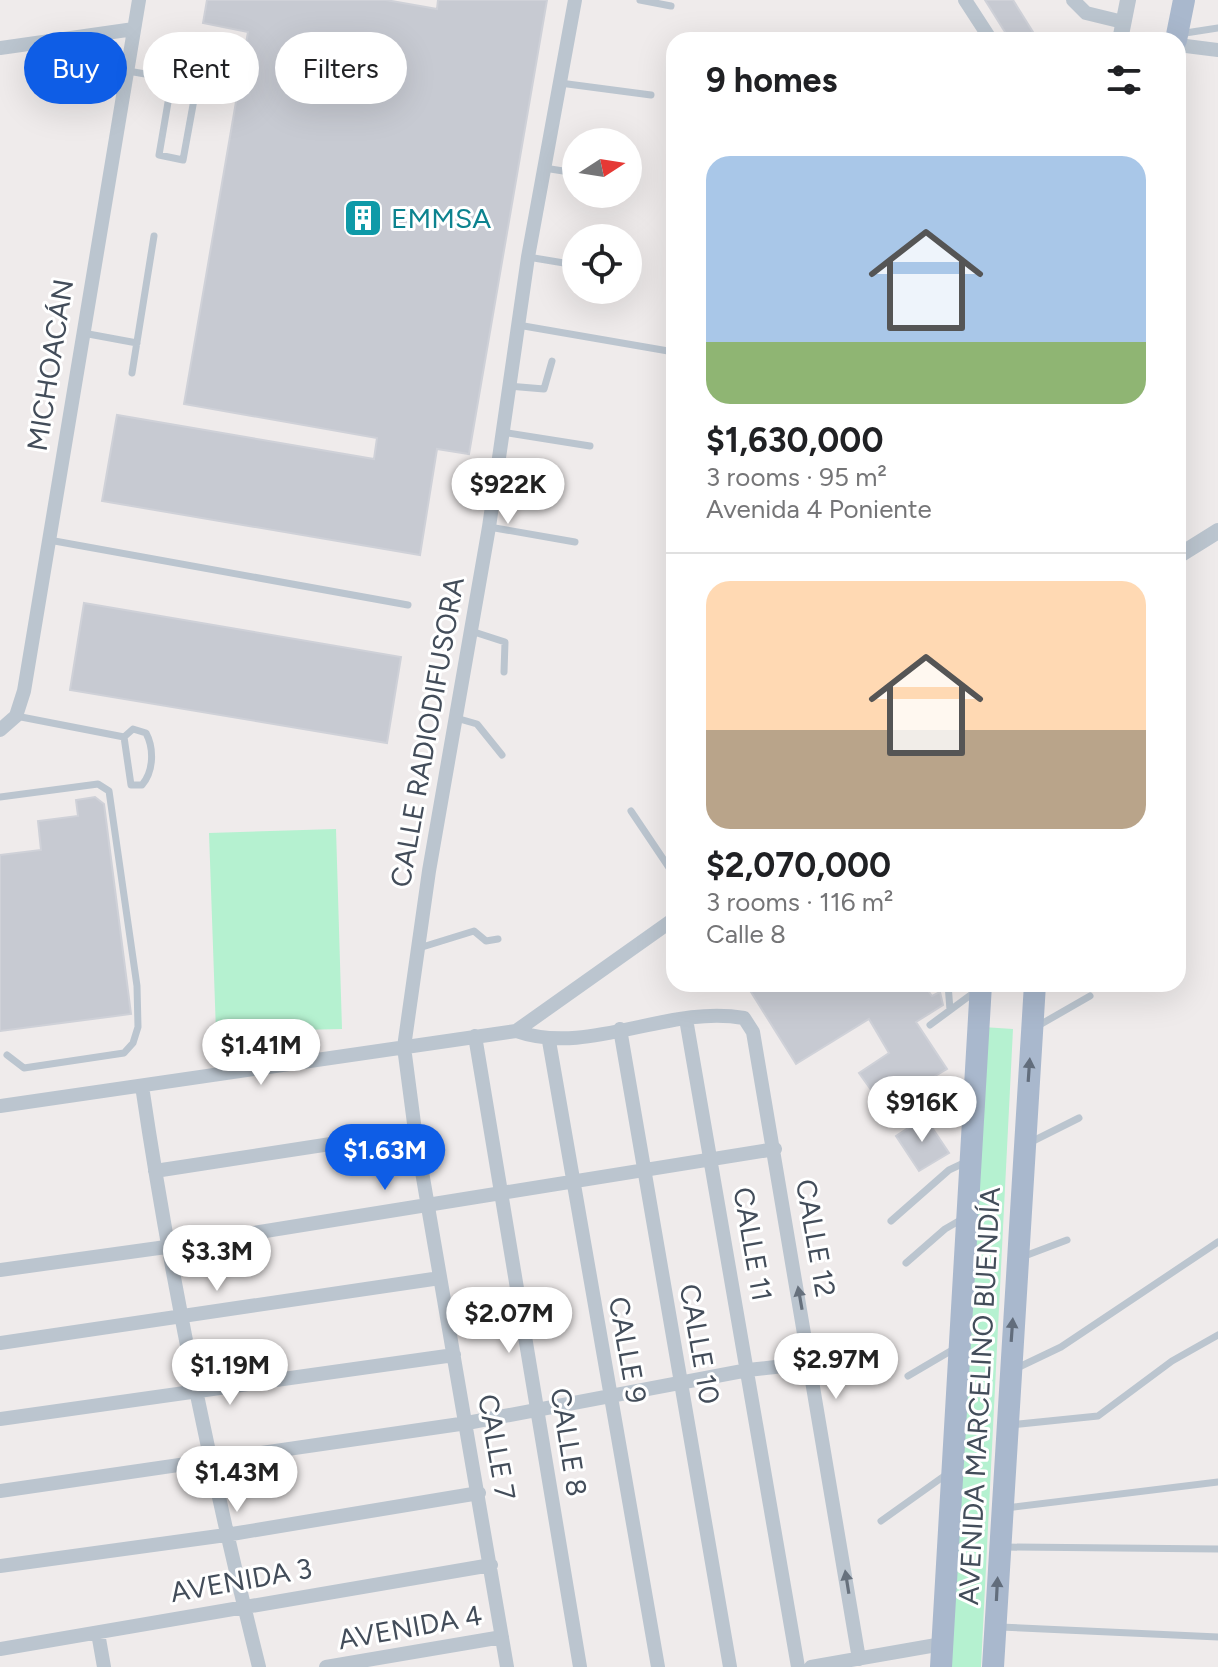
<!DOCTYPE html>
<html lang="en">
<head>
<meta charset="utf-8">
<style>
	:root { --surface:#fff; --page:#f6f6f6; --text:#202124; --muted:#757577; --line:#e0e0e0; --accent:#0e5de6 }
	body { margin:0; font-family:Figtree,sans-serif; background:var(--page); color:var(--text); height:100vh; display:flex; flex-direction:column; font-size:30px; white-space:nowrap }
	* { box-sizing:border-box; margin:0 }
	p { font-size:26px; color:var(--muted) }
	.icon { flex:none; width:44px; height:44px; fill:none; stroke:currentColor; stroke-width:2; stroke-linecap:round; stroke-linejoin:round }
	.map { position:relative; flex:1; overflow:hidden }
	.details { position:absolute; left:666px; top:32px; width:520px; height:960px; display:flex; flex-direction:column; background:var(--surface); border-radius:24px; box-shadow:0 8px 32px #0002 }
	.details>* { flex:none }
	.hud { position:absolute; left:24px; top:32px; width:522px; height:72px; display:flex; gap:16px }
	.needle { width:52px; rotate:78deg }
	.controls { position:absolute; left:562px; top:128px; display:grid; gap:16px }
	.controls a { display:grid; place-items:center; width:80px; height:80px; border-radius:50%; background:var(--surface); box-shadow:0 8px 32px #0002; font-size:40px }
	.price { position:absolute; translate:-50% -68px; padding:0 18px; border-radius:28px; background:#fff; color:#222; font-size:26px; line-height:52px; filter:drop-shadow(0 2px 4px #0008) }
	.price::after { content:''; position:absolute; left:50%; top:48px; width:24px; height:18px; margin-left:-12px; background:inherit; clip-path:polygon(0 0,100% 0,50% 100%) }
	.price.on { background:var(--accent); color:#fff }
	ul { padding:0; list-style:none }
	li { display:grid; align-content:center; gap:16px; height:424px; padding:0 40px }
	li+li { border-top:2px solid var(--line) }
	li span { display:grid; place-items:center; height:248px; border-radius:24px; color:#555 }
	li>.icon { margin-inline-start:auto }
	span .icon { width:144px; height:144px; fill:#fffc; stroke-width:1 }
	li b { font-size:34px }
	h2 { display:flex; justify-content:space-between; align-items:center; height:96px; padding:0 40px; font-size:34px }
	.tag { padding:0 28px; border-radius:36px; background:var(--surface); box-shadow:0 8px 32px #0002; font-size:28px; line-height:72px }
	.tag.on { background:var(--accent); color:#fff }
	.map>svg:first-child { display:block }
</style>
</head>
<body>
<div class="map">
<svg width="1218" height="1667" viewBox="0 0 1218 1667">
	<rect width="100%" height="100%" fill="#efebeb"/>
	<path fill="#b5f1d0" d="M336 829 342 1029 216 1032 209 833Z
		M983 1027 1013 1029 981 1667H946Z"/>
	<path fill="#c7cad2" stroke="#cfd1d8" stroke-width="2" d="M207 0H386L437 9 438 0H547L469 454 437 449 420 555 102 501 117 415 374 459 377 438 184 404 248 32 203 23Z
		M985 0H1013L1038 40H1010Z
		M84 603 401 657 387 743 70 690Z
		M95 797 104 804 131 1014 0 1031V855L41 850 38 821 78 816 76 800Z
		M746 984H923L932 996 940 992 943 1005 916 1022 947 1069 932 1078 942 1093 915 1115 902 1097 884 1108 859 1073 889 1053 869 1019 796 1064Z
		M925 1117 949 1153 919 1171 896 1136Z"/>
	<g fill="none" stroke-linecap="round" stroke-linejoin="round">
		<path stroke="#bbc5cf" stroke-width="7" d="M640 0 671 6
			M1179 34 1218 28
			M128 71 197 83 183 160 159 155 172 79
			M560 83 651 95
			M544 168 576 173
			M628 183 631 184
			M528 257 576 265
			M518 325 674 352
			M83 333 137 343
			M132 373 154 236
			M508 386 544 389 552 361
			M502 432 590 446
			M489 527 575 542
			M49 540 408 605
			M471 631 505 642 504 672
			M16 716 124 737 131 785H142C154 771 154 748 146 733L133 729 124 737
			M456 718 477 724 502 755
			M0 797 98 784 109 791 137 986 138 1027 133 1043 124 1053 24 1068 7 1055
			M631 811 674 875
			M419 948 474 931 486 941 498 939
			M948 984 950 1010
			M930 1025 976 991
			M1036 1027 1090 996
			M1031 1142 1079 1118
			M891 1221 949 1170 968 1161
			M1022 1257 1067 1240
			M906 1263 945 1229 964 1218
			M1017 1368 1061 1347 1218 1242
			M908 1376 954 1349
			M1010 1425 1098 1416 1172 1361 1218 1335
			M1006 1508 1218 1482
			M881 1521 947 1474
			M1004 1547 1218 1549
			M1000 1627 1218 1637"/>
		<path stroke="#bbc5cf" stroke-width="14" d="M965 0 991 40
			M1073 0 1086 13 1123 22
			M54 41 90 60 124 87
			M1178 45 1218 50
			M0 48 134 29
			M0 730 16 716 24 691 139 0
			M686 1019 798 1667
			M620 1029 730 1667
			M516 1031 674 919
			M475 1036 580 1667
			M549 1041 658 1667
			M142 1086C171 1282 211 1474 259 1667
			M0 1106 516 1031C589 1057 669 1004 744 1018L753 1032 859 1659
			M155 1171 415 1131
			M0 1270 166 1247 775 1149
			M0 1343 440 1278
			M0 1419 454 1355
			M0 1491 467 1423 748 1370 811 1363
			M0 1566 226 1535 479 1493
			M98 1633 104 1667
			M0 1649 491 1565
			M326 1667 502 1637
			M507 1667 415 1131 404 1047 429 871 489 527 528 257 575 0
			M811 1667 942 1644"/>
		<path stroke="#bbc5cf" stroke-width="16" d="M1120 40 1128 0
			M1178 556 1218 531"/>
		<path stroke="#a9b8cd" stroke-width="22" d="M1176 40 1184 0
			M941 1667 981 984
			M993 1667 1035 984"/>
	</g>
	<defs><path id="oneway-solid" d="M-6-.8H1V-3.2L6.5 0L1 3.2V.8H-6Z" transform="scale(2)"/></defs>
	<g fill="#626d7c">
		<use href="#oneway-solid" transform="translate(1029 1070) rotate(-86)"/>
		<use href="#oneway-solid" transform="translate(1012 1330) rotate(-86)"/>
		<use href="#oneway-solid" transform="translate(997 1589) rotate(-87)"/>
	</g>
	<g fill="#67717d">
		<use href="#oneway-solid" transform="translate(800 1298) rotate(-100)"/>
		<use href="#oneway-solid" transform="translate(847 1582) rotate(-99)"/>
	</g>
	<defs>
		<g id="building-square" transform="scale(2)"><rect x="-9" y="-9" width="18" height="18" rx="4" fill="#0f9aa8" stroke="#fff"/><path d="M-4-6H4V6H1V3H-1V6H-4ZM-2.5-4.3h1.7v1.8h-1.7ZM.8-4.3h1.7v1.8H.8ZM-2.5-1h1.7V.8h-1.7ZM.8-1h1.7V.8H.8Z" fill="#fff"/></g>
	</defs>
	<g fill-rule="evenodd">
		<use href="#building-square" x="363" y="218"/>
	</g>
	<g text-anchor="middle" stroke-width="6" stroke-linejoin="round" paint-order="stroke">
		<g font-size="28" fill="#0d838f" stroke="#fff" text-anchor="start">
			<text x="391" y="228">EMMSA</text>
		</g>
		<g font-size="28" fill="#434d5a" stroke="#fff">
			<text transform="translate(50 365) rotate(-81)" y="10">MICHOACÁN</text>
			<text transform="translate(427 732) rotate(-80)" y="10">CALLE RADIODIFUSORA</text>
			<text transform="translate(816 1238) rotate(80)" y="10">CALLE 12</text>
			<text transform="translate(753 1244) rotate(80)" y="10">CALLE 11</text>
			<text transform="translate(700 1344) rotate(80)" y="10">CALLE 10</text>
			<text transform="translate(628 1350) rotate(80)" y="10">CALLE 9</text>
			<text transform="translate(979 1396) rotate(-87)" y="10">AVENIDA MARCELINO BUENDÍA</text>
			<text transform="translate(569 1442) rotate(81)" y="10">CALLE 8</text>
			<text transform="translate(497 1447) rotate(80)" y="10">CALLE 7</text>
			<text transform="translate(241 1580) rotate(-10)" y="10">AVENIDA 3</text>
			<text transform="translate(410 1627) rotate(-10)" y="10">AVENIDA 4</text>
		</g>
	</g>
</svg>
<div class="controls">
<a><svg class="needle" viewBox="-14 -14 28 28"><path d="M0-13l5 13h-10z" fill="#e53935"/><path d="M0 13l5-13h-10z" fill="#757577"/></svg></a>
<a><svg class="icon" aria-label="locate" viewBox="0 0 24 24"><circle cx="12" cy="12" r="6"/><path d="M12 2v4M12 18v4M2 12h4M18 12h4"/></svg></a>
</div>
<b class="price" style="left:508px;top:526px">$922K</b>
<b class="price" style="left:261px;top:1087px">$1.41M</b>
<b class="price" style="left:922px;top:1144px">$916K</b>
<b class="price on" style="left:385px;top:1192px">$1.63M</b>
<b class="price" style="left:217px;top:1293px">$3.3M</b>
<b class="price" style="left:509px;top:1355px">$2.07M</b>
<b class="price" style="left:836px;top:1401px">$2.97M</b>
<b class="price" style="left:230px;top:1407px">$1.19M</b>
<b class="price" style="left:237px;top:1514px">$1.43M</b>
<div class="hud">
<a class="tag on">Buy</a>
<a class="tag">Rent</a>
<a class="tag">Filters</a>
</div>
<section class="details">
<h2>9 homes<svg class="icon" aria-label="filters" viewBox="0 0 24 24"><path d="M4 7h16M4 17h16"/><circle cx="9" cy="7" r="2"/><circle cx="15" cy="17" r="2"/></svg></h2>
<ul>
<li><span style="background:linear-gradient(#a9c7e8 75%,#8fb573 0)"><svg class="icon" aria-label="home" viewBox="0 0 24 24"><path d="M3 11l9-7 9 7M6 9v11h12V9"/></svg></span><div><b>$1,630,000</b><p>3 rooms · 95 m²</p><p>Avenida 4 Poniente</p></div></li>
<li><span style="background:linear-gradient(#ffd9b3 60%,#b9a48a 0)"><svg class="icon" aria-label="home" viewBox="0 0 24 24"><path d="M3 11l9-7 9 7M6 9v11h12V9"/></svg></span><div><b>$2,070,000</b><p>3 rooms · 116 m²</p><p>Calle 8</p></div></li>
</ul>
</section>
</div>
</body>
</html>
